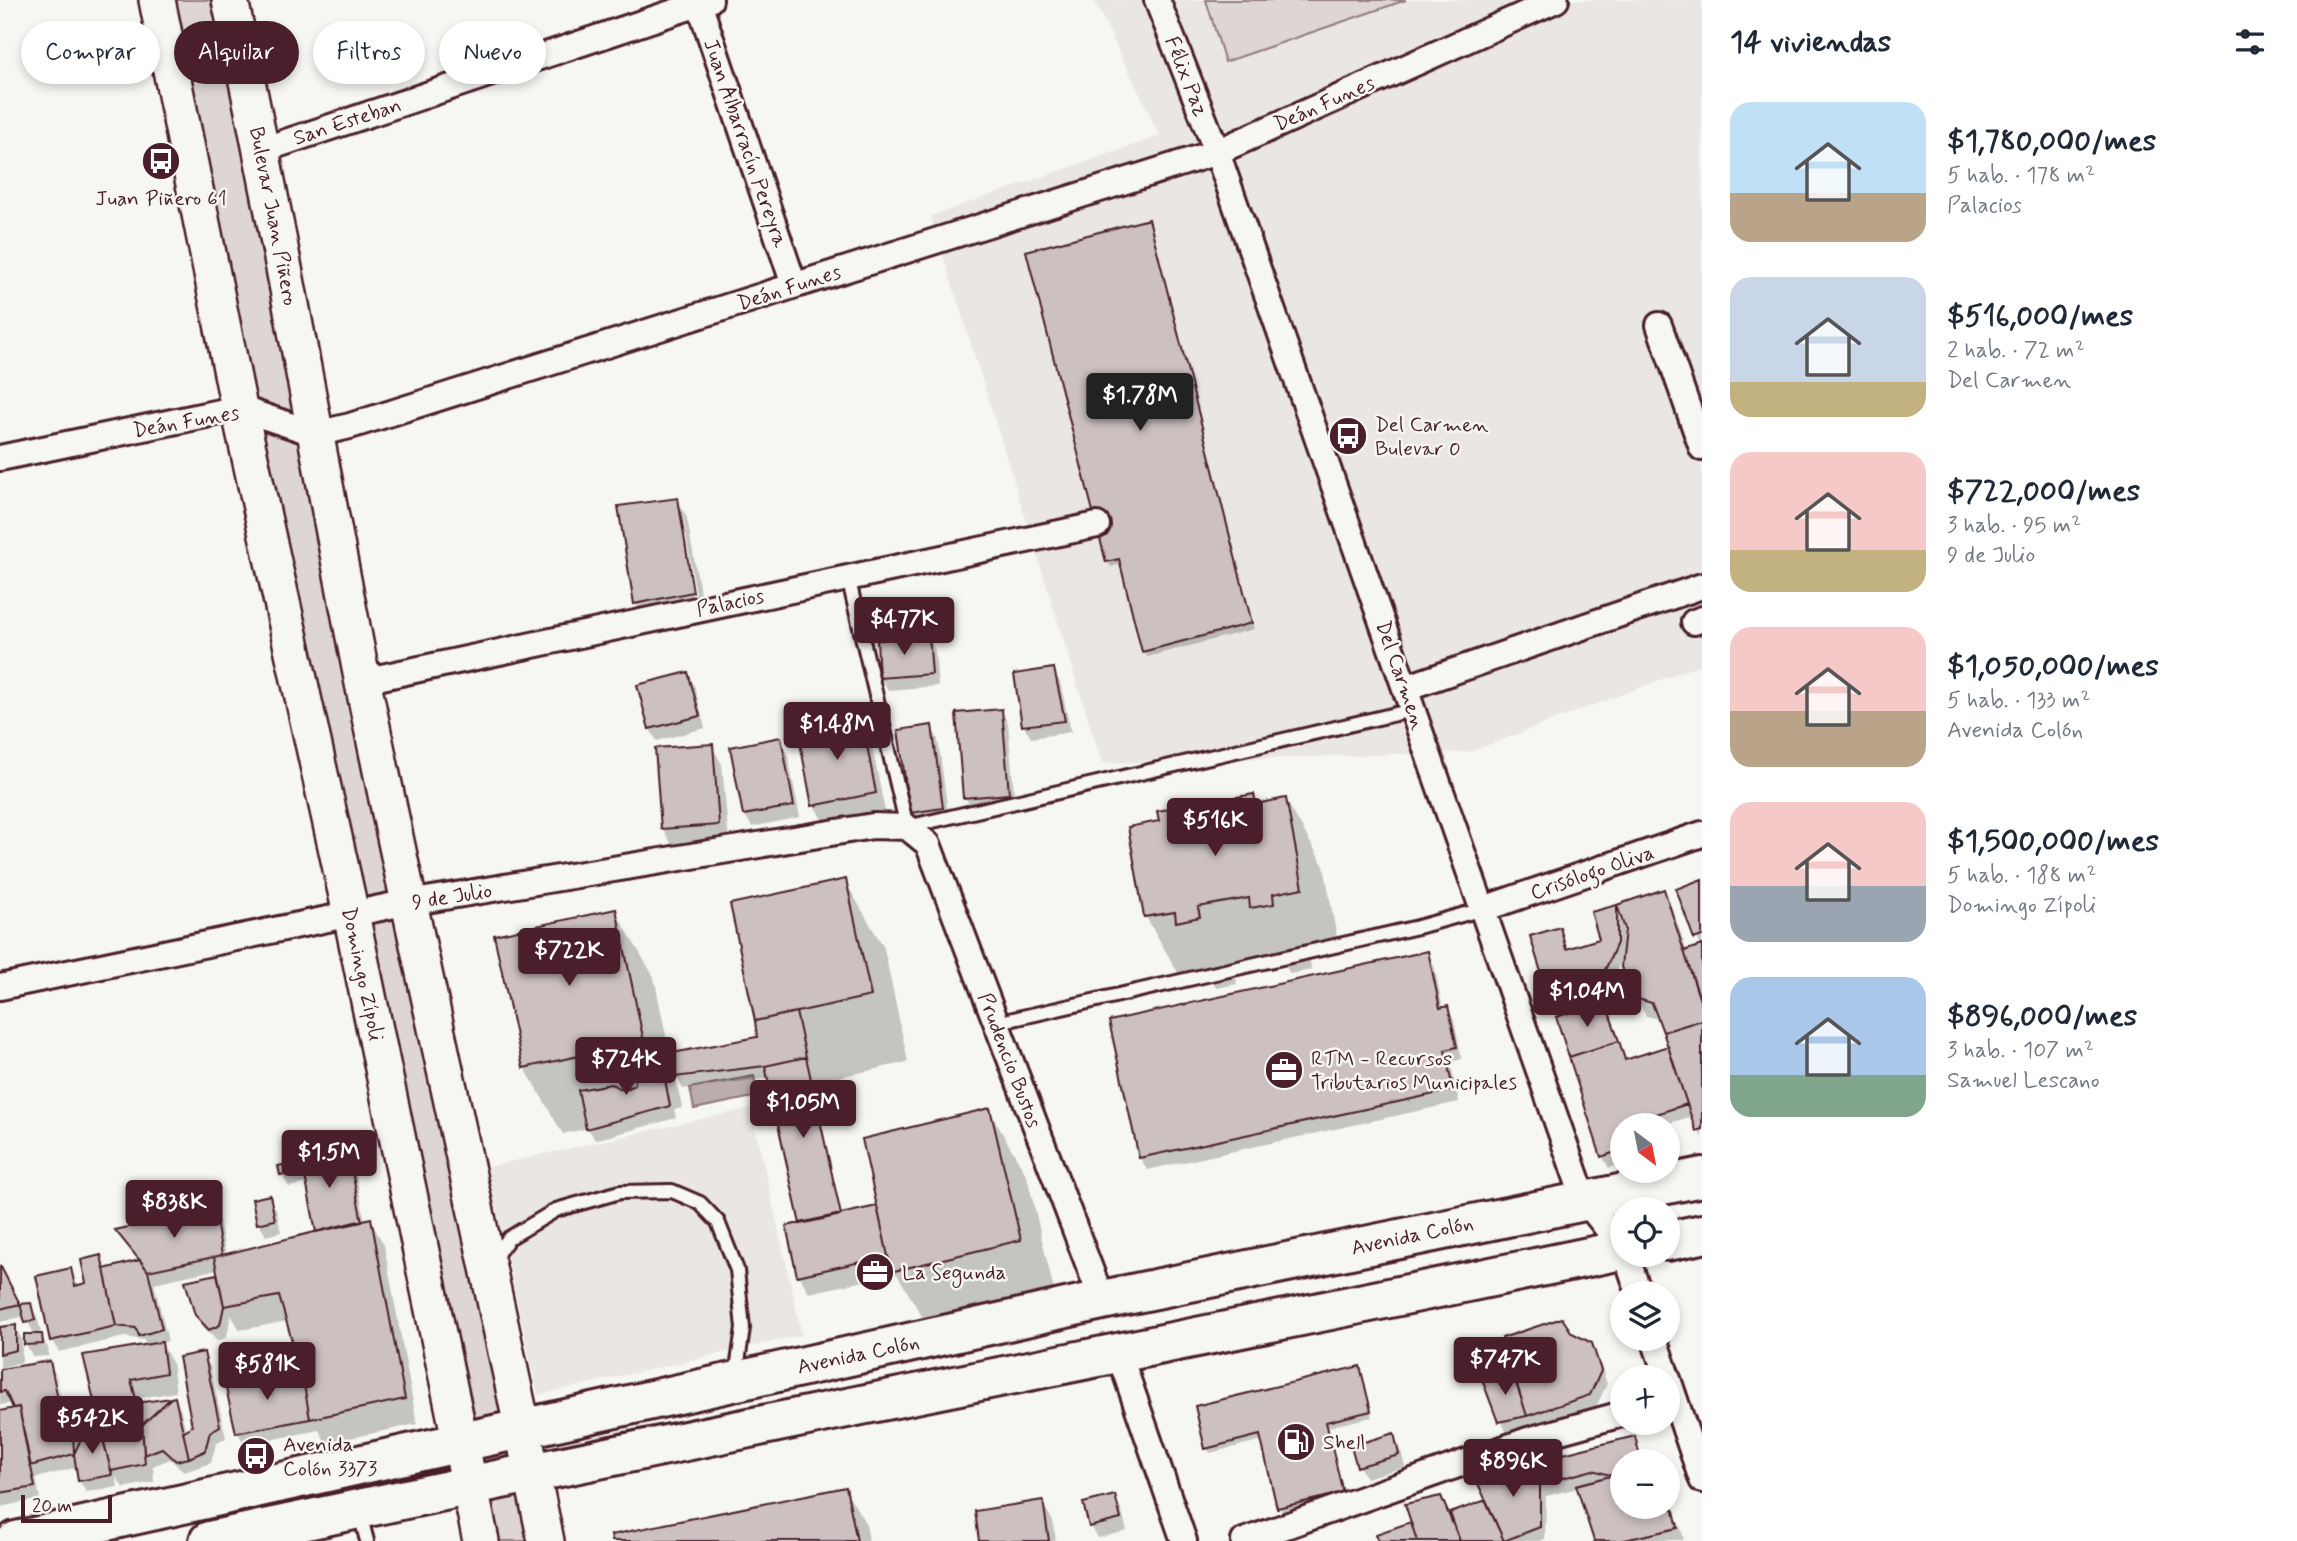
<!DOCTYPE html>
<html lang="es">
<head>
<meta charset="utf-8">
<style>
	:root { --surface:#fff; --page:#f6f6f7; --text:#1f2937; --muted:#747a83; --accent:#4a1f2b }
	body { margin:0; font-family:Mynerve,sans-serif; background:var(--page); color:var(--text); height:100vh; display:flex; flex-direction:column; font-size:26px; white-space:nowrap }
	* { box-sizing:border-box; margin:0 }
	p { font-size:23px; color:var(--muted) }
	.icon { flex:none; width:38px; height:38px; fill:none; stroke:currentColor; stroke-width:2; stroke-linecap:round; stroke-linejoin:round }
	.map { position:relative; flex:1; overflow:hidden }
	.details { display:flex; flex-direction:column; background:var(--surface); width:595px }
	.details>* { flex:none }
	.banner { position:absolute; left:21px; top:21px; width:665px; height:63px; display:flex; gap:14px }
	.needle { width:46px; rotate:148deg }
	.controls { position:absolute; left:1610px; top:1113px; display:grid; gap:14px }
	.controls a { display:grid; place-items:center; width:70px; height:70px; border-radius:50%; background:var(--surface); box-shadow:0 4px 10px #0003; font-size:35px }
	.scale { position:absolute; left:21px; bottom:18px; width:91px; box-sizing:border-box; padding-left:7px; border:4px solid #4a1f2b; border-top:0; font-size:19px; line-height:24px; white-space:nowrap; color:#4a1f2b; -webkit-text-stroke:5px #f6f6f2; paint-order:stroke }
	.price { position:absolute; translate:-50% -60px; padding:0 16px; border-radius:7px; background:var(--accent); color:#fff; font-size:23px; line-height:46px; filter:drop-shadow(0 2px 4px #0008) }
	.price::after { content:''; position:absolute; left:50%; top:42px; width:21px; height:16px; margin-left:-10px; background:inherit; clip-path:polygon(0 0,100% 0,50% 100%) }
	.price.active { background:#222; color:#fff }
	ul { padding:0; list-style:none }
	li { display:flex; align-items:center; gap:21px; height:175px; padding:0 28px }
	li span { display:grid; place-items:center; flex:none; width:196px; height:140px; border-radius:21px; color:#555 }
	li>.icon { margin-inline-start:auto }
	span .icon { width:84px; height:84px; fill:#fffc; stroke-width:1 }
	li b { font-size:30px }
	h2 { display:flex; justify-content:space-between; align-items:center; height:84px; padding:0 28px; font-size:30px }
	.pill { padding:0 24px; border-radius:32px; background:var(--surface); box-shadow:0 4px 10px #0003; font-size:24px; line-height:63px }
	.pill.active { background:var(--accent); color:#fff }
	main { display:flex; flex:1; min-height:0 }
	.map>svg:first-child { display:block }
</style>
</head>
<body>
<main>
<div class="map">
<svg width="1702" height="1541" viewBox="0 0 1702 1541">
	<rect width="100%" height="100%" fill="#f6f6f2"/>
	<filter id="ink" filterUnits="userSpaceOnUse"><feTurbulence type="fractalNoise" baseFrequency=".0143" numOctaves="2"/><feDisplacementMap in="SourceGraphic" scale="14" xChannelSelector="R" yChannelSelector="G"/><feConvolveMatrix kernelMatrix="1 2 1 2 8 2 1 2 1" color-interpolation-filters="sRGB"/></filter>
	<g filter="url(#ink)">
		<path fill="#e9e6e3" d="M1094 0H1702V664L1470 752 1102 763 931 216 1160 136Z
			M751 1108 802 1335 538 1395 487 1167Z"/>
		<path fill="#ddd6d5" stroke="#947a80" stroke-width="2" d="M157 0H230L523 1428 462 1442Z
			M1206 0H1406L1225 62Z
			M531 1471 546 1541H481L471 1484Z"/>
		<path fill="#bbadae" stroke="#8e747a" stroke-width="2" d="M754 1076 758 1096 694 1109 690 1088Z"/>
		<path fill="#0003" fill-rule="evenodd" d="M1148 221 1254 629 1147 657 1122 564 1111 567 1108 562 1028 252Z
			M677 500 687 518 703 610 646 622 636 604 620 508ZM679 517H683L697 600 693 601Z
			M928 638 935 650 938 686 888 690 881 678 878 642Z
			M1053 670 1060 682 1071 732 1031 738 1024 726 1016 676Z
			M687 674 694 685 705 728 657 741 650 729 639 687Z
			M1001 711 1008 723 1015 805 972 809 965 797Z
			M861 721 871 740 885 812 824 823 814 805Z
			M931 727 938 739 949 820 918 825 911 813 900 732Z
			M780 739 787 751 800 817 752 827 745 815 732 748Z
			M712 746 722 764 729 843 673 847 663 829Z
			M1254 796 1259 805 1286 800 1324 866 1340 954 1310 960 1311 970 1290 974 1285 965 1235 973 1237 984 1216 988 1211 978 1184 983 1146 917 1130 829 1161 823 1179 809 1185 819 1235 809Z
			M845 881 884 948 908 1062 812 1083 841 1216 876 1208 989 1110 1027 1176 1058 1307 934 1337 897 1274 809 1293 799 1275 802 1225 769 1078 683 1089 675 1074 682 1108 674 1110 676 1118 595 1140 588 1128 563 1134 524 1067 615 911 654 977 670 1055 759 1038Z
			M1702 881V1138L1692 1116 1664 1125H1622V1164L1609 1168 1602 1156 1604 1003 1611 1015 1627 1062 1669 1047 1659 1019 1646 1016 1636 997 1624 953 1608 990 1612 1000 1595 992 1555 1004 1548 992 1533 937 1559 929 1569 950 1601 941 1616 907 1620 913 1663 891 1673 910 1687 952 1701 947 1678 890ZM1623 919 1627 929 1625 946H1623Z
			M1427 953 1434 965 1443 1009 1447 1008 1454 1020 1462 1059 1450 1062 1459 1102 1147 1170 1140 1158 1111 1022Z
			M347 1153 354 1165 365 1222 370 1220 384 1245 417 1424 326 1443 319 1430 245 1445 238 1433 227 1385 305 1381 288 1321 240 1330 231 1315 227 1337 217 1341 204 1328 197 1315 188 1282 219 1275 218 1269 154 1283 168 1341 161 1343 172 1362 176 1392 140 1398 142 1404 174 1399 181 1411 186 1432 194 1427 203 1354 210 1366 226 1438 216 1444 211 1463 184 1472 170 1459 153 1466 154 1482 123 1488 116 1476 118 1487 86 1492 79 1480 78 1467 36 1478 40 1499 0 1507V1495L13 1491V1488L0 1491V1413L15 1410 12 1403 0 1405V1371L49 1363 56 1375 64 1412 71 1415 78 1427 79 1448 99 1429 104 1438 85 1356 147 1346 144 1340 124 1337 59 1352 52 1340 70 1270 78 1287 88 1285 100 1257 107 1270 140 1262 117 1231 213 1211 220 1223 226 1256 319 1233 308 1183 289 1187 282 1175ZM51 1374H55L64 1417H61Z
			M269 1197 276 1209 281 1232 266 1236 259 1224Z
			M0 1268 20 1306 30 1305 37 1317 41 1332 34 1334 25 1316 0 1322Z
			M15 1327 22 1339V1362L0 1368V1328Z
			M1571 1334 1590 1344 1598 1357 1607 1384 1596 1407 1534 1428 1507 1434 1485 1383 1515 1372Z
			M42 1336 48 1348 49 1356 33 1357 26 1345Z
			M1359 1368 1372 1417 1328 1427 1345 1498 1282 1513 1263 1440 1210 1453 1207 1448Z
			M1393 1435 1400 1447 1405 1467 1366 1478 1359 1466Z
			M1634 1438 1644 1461H1622V1507L1668 1506 1680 1525 1684 1540 1596 1541 1578 1488 1546 1496 1545 1539 1540 1541H1381L1413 1523 1440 1498 1449 1515 1488 1502Z
			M845 1489 866 1524 869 1541H614Z
			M1114 1497 1121 1509 1127 1531 1098 1538 1091 1526Z
			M1042 1502 1053 1521 1056 1541H981Z"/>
		<path fill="#ccc1c0" stroke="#4a1f2b" stroke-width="2" d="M1149 219 1252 623 1142 652 1119 559 1106 562 1026 251Z
			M678 498 693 592 634 604 618 506Z
			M929 636 932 674 879 678 877 640Z
			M1054 668 1065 721 1022 726 1014 674Z
			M688 672 700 716 649 729 637 685Z
			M1002 709 1009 794 963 798 956 713Z
			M862 719 876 793 812 806 798 732Z
			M932 725 943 808 910 813 898 730Z
			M781 737 794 806 743 815 730 747Z
			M713 744 719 825 661 829 655 748Z
			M1254 794 1256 804 1286 798 1303 888 1273 894 1274 904 1250 908 1249 898 1198 907 1200 917 1176 922 1175 912 1144 917 1128 827 1159 821 1157 811 1180 807 1182 818 1233 808 1231 798Z
			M846 879 871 996 755 1021 730 904Z
			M1702 879V936L1694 939 1676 889Z
			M1664 889 1702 1007V1020L1663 1032 1652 1003 1634 998 1621 967 1625 929 1617 905Z
			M1617 905V943L1602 977 1608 991 1587 981 1547 992 1530 936 1560 927 1566 949 1599 939 1591 912Z
			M616 909 644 1042 523 1068 494 935Z
			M1702 945V995L1699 996 1684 951Z
			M1428 951 1440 1008 1448 1006 1457 1047 1445 1050 1453 1090 1139 1158 1109 1021Z
			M1605 1001 1619 1041 1569 1057 1556 1017Z
			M796 1012 806 1057 765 1066 675 1077 667 1054 757 1037 755 1021Z
			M1702 1020V1129L1696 1131 1663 1032Z
			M1619 1041 1625 1060 1668 1046 1687 1104 1641 1119 1643 1125H1622V1150L1601 1157 1569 1057Z
			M806 1057 841 1215 800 1224 765 1066Z
			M661 1058 670 1106 586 1129 578 1090 611 1084 624 1090 635 1085 634 1065Z
			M990 1108 1021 1240 894 1271 888 1256 862 1139Z
			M348 1151 362 1222 316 1232 304 1171 280 1175 278 1166Z
			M270 1195 275 1220 257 1224 252 1199Z
			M877 1206 888 1256 797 1276 786 1226Z
			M214 1209 222 1255 214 1257 148 1271 115 1230Z
			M371 1218 405 1399 310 1419 303 1379 279 1296 224 1306 214 1257Z
			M101 1255 116 1326 50 1341 36 1276 71 1268 75 1286 86 1283 81 1260Z
			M140 1260 148 1271 162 1329 139 1336 136 1328 116 1326 104 1269Z
			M0 1265 20 1304 0 1309Z
			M217 1274 224 1306 220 1325 209 1330 195 1315 185 1281Z
			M31 1303 35 1320 25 1323 20 1304Z
			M1562 1318 1572 1333 1592 1343 1601 1371 1590 1395 1527 1416 1502 1338Z
			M16 1325V1350L0 1354V1327Z
			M24 1334H42L43 1344 24 1345Z
			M162 1342 166 1373 131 1380 137 1403 171 1398 142 1425 145 1464 111 1471 83 1355Z
			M204 1352 220 1426 210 1432 205 1451 189 1458 183 1432 192 1426 179 1357Z
			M50 1361 60 1408 72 1413 74 1454 30 1466 19 1407 13 1408 5 1391 0 1392V1369Z
			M1360 1366 1371 1411 1326 1422 1343 1493 1277 1508 1260 1435 1205 1449 1195 1406Z
			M1512 1371 1527 1416 1498 1422 1483 1382Z
			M263 1373 303 1379 310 1419 236 1433 225 1384Z
			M175 1397 189 1458 176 1461 162 1448 144 1455 142 1425 171 1398Z
			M19 1407 35 1487 0 1493V1411Z
			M100 1427 112 1475 78 1481 74 1454 81 1439V1431Z
			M1394 1433 1399 1455 1357 1467 1351 1446Z
			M1635 1436 1641 1461H1622V1473L1613 1476 1593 1470 1540 1484 1535 1461Z
			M1535 1461 1540 1484V1527L1504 1541 1475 1477Z
			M1622 1473V1507H1668V1503L1674 1511 1678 1528 1620 1541H1594L1576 1485Z
			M846 1487 857 1541H612L611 1535Z
			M1115 1495 1121 1519 1089 1527 1083 1503Z
			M1441 1496 1460 1541H1417L1405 1504Z
			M1043 1500 1049 1541H979L975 1511Z
			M1486 1500 1504 1541H1460L1450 1513Z
			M1411 1522 1417 1541H1379L1376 1534Z"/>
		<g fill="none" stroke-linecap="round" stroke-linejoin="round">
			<g stroke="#4a1f2b" stroke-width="18">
				<path id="lane" d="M848 577 907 827 1413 710
					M996 1023 1418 927 1483 909
					M492 1260 509 1238 556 1210 620 1192 672 1191 700 1203 718 1222 737 1270 743 1328 736 1376
					M360 1514 367 1541"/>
			</g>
			<g stroke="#4a1f2b" stroke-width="30">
				<path id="street" d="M698 0 794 285
					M1157 0 1217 152 1584 1199 1622 1247
					M262 150 710 0
					M1659 325 1702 448
					M0 458 239 408 316 434 350 426 1217 152 1556 0
					M1694 622 1702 619
					M363 681 1097 525
					M1405 688 1702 586
					M1483 909 1702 834
					M0 987 390 906 873 826 907 827 928 844 1102 1300
					M1626 1255 1639 1293
					M1654 1339 1667 1377
					M1119 1354 1184 1541
					M1668 1379 1702 1480
					M1244 1541 1528 1440 1622 1414"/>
			</g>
			<g stroke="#4a1f2b" stroke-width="40">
				<path id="secondary" d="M157 0 239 408 351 914 481 1541
					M230 0C279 227 318 455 363 683 421 969 487 1254 546 1541"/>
			</g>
			<g stroke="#4a1f2b" stroke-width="44">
				<path id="primary" d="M1668 1241 1702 1234
					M16 1541 1102 1300 1702 1177
					M209 1541C679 1439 1152 1348 1622 1250"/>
			</g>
			<use href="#lane" stroke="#f6f6f2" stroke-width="12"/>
			<use href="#street" stroke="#f6f6f2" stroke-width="24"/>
			<use href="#secondary" stroke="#f6f6f2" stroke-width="35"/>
			<use href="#primary" stroke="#f6f6f2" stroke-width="38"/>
		</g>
	</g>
	<defs>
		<g id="bus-disc" transform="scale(2.0125)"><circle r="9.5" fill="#4a1f2b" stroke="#f6f6f2"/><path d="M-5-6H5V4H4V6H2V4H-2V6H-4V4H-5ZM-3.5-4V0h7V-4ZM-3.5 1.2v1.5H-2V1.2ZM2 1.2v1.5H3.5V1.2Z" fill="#fff"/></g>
		<g id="office-disc" transform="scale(2.0125)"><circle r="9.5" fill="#4a1f2b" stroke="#f6f6f2"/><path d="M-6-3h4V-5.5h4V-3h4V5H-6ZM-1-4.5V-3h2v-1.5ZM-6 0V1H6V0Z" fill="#fff"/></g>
		<g id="fuel-disc" transform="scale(2.0125)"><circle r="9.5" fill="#4a1f2b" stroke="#f6f6f2"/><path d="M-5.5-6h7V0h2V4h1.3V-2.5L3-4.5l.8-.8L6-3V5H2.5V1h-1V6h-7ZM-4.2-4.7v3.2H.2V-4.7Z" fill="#fff"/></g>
	</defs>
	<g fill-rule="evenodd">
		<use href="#bus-disc" x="161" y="161"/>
		<use href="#bus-disc" x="1348" y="436"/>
		<use href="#office-disc" x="1284" y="1070"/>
		<use href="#office-disc" x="875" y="1272"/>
		<use href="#fuel-disc" x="1296" y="1442"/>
		<use href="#bus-disc" x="256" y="1456"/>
	</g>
	<g text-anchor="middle" stroke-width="5" stroke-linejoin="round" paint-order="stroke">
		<g font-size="21" fill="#4a1f2b" stroke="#f6f6f2">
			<text transform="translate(1187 76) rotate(68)" y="7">Félix Paz</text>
			<text transform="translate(1324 103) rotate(-24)" y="7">Deán Funes</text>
			<text transform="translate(347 121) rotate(-18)" y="7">San Esteban</text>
			<text transform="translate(746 143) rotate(71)" y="7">Juan Albarracín Pereyra</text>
			<text transform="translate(274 216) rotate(79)" y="7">Bulevar Juan Piñero</text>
			<text transform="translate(789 287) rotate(-18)" y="7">Deán Funes</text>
			<text transform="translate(186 421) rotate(-10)" y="7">Deán Funes</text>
			<text transform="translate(730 602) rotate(-12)" y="7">Palacios</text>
			<text transform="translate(1401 675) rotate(71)" y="7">Del Carmen</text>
			<text transform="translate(1592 872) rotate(-19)" y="7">Crisólogo Oliva</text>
			<text transform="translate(452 896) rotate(-9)" y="7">9 de Julio</text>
			<text transform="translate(363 974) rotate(78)" y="7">Domingo Zípoli</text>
			<text transform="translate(1010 1060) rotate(69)" y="7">Prudencio Bustos</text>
			<text transform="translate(1412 1235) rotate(-12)" y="7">Avenida Colón</text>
			<text transform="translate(858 1354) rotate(-12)" y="7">Avenida Colón</text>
		</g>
		<g font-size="21" fill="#4a1f2b" stroke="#f6f6f2" text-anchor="start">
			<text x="161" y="205" text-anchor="middle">Juan Piñero 61</text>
			<text x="1375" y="431">Del Carmen<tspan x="1375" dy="24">Bulevar 0</tspan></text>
			<text x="1311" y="1065">RTM - Recursos<tspan x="1311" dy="24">Tributarios Municipales</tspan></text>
			<text x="902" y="1279">La Segunda</text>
			<text x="1323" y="1449">Shell</text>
			<text x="283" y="1451">Avenida<tspan x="283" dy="24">Colón 3373</tspan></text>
		</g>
	</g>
</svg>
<div class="controls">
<a><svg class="needle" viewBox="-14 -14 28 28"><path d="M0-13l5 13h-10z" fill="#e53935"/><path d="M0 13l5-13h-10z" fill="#747a83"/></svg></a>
<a><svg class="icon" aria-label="locate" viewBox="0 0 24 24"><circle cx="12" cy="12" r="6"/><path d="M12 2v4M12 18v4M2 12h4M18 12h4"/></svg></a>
<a><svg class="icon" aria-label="layers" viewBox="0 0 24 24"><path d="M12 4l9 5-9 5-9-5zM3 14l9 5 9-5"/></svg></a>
<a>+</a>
<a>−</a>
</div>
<div class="scale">20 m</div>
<b class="price active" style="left:1140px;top:433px">$1.78M</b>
<b class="price" style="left:904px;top:657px">$477K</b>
<b class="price" style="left:837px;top:762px">$1.48M</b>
<b class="price" style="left:1215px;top:858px">$516K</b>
<b class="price" style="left:569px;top:988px">$722K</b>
<b class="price" style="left:1587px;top:1029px">$1.04M</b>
<b class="price" style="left:626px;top:1097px">$724K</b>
<b class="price" style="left:803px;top:1140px">$1.05M</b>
<b class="price" style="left:329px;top:1190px">$1.5M</b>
<b class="price" style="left:174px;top:1240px">$838K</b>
<b class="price" style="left:1505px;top:1397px">$747K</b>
<b class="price" style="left:267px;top:1402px">$581K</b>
<b class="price" style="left:92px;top:1456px">$542K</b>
<b class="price" style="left:1513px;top:1499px">$896K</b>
<div class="banner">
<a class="pill">Comprar</a>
<a class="pill active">Alquilar</a>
<a class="pill">Filtros</a>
<a class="pill">Nuevo</a>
</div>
</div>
<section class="details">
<h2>14 viviendas<svg class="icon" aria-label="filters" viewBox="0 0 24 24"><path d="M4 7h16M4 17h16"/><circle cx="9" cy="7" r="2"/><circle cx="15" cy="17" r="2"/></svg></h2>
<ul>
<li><span style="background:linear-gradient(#bfe0f5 65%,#b9a48a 0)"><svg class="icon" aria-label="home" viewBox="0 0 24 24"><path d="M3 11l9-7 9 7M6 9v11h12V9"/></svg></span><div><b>$1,780,000/mes</b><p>5 hab. · 178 m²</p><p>Palacios</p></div></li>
<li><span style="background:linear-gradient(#c9d6e8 75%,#c2b280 0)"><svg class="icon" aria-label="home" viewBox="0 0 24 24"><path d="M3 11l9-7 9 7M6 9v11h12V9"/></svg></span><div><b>$516,000/mes</b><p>2 hab. · 72 m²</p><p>Del Carmen</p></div></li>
<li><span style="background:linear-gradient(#f6c9c9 70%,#c2b280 0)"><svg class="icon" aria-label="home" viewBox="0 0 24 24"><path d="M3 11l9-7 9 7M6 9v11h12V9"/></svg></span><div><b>$722,000/mes</b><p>3 hab. · 95 m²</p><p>9 de Julio</p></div></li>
<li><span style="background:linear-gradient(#f6c9c9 60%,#b9a48a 0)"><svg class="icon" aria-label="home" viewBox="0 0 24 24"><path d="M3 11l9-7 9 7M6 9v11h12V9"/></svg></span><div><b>$1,050,000/mes</b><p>5 hab. · 133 m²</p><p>Avenida Colón</p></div></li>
<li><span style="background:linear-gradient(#f6c9c9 60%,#9aa5b1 0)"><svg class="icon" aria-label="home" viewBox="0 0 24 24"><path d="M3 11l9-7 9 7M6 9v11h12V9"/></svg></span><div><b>$1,500,000/mes</b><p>5 hab. · 188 m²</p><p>Domingo Zípoli</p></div></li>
<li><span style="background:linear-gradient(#a9c7e8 70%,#7fa58c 0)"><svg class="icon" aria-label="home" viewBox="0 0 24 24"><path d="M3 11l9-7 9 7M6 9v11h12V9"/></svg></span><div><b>$896,000/mes</b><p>3 hab. · 107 m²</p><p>Samuel Lescano</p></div></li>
</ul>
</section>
</main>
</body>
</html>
